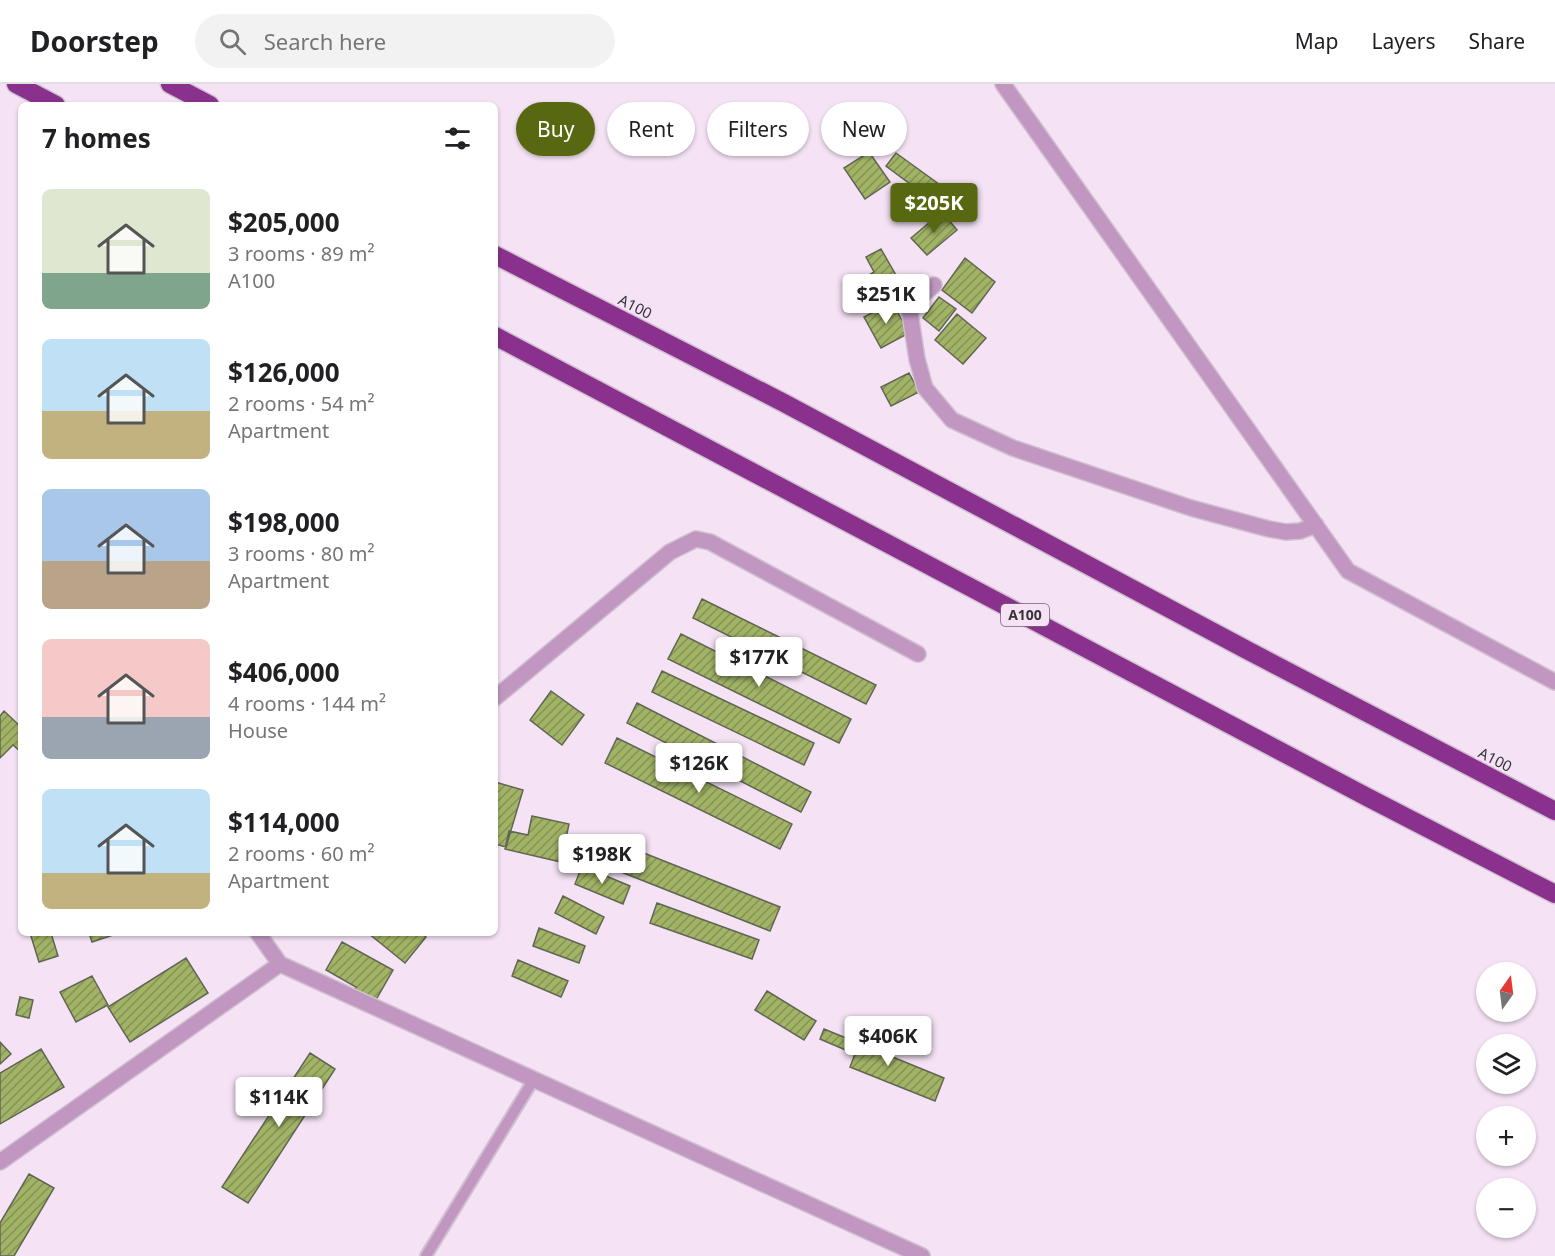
<!DOCTYPE html>
<html lang="en">
<head>
<meta charset="utf-8">
<style>
	:root { --surface:#fff; --page:#f2f2f2; --text:#202124; --muted:#757577; --line:#e0e0e0; --accent:#576811 }
	body { margin:0; font-family:"Noto Sans",sans-serif; background:var(--page); color:var(--text); height:100vh; display:flex; flex-direction:column; font-size:22px; white-space:nowrap }
	* { box-sizing:border-box; margin:0 }
	p { font-size:20px; color:var(--muted) }
	.icon { flex:none; width:33px; height:33px; fill:none; stroke:currentColor; stroke-width:2; stroke-linecap:round; stroke-linejoin:round }
	.map { position:relative; flex:1; overflow:hidden }
	.panel { position:absolute; left:18px; top:18px; width:480px; height:834px; display:flex; flex-direction:column; background:var(--surface); border-radius:9px; box-shadow:0 2px 4px #0004 }
	.panel>* { flex:none }
	.top-card { position:absolute; left:516px; top:18px; width:570px; height:54px; display:flex; gap:12px }
	.needle { width:39px; rotate:14deg }
	.tools { position:absolute; left:1476px; top:878px; display:grid; gap:12px }
	.tools a { display:grid; place-items:center; width:60px; height:60px; border-radius:50%; background:var(--surface); box-shadow:0 2px 4px #0004; font-size:30px }
	.price { position:absolute; translate:-50% -51px; padding:0 14px; border-radius:6px; background:#fff; color:#222; font-size:20px; line-height:39px; filter:drop-shadow(0 2px 3px #0008) }
	.price::after { content:''; position:absolute; left:50%; top:36px; width:18px; height:14px; margin-left:-9px; background:inherit; clip-path:polygon(0 0,100% 0,50% 100%) }
	.price.selected { background:var(--accent); color:#fff }
	ul { padding:0; list-style:none }
	li { display:flex; align-items:center; gap:18px; height:150px; padding:0 24px }
	li span { display:grid; place-items:center; flex:none; width:168px; height:120px; border-radius:9px; color:#555 }
	li>.icon { margin-inline-start:auto }
	span .icon { width:72px; height:72px; fill:#fffc; stroke-width:1 }
	li b { font-size:26px }
	h2 { display:flex; justify-content:space-between; align-items:center; height:72px; padding:0 24px; font-size:26px }
	.tag { padding:0 21px; border-radius:27px; background:var(--surface); box-shadow:0 2px 4px #0004; font-size:21px; line-height:54px }
	.tag.selected { background:var(--accent); color:#fff }
	header { display:flex; align-items:center; gap:36px; box-sizing:border-box; height:84px; padding:0 30px; background:var(--surface); border-bottom:2px solid var(--line) }
	header strong { font-size:28px }
	nav { display:flex; gap:33px; margin-inline-start:auto; font-size:21px }
	.search { width:420px; height:54px; background:var(--page); display:flex; align-items:center; gap:15px; box-sizing:border-box; padding:0 21px; border-radius:33px; color:var(--muted); font-size:22px }
	.map>svg:first-child { display:block }
</style>
</head>
<body>
<header>
<strong>Doorstep</strong>
<div class="search"><svg class="icon" aria-label="search" viewBox="0 0 24 24"><circle cx="10" cy="10" r="6"/><path d="M15 15l6 6"/></svg>Search here</div>
<nav><a>Map</a><a>Layers</a><a>Share</a></nav>
</header>
<div class="map">
<svg width="1555" height="1172" viewBox="0 0 1555 1172">
	<defs>
		<pattern id="building-hatch" width="6" height="6" patternUnits="userSpaceOnUse" patternTransform="scale(1.5)"><rect width="6" height="6" fill="#a1b466"/><path d="M-1 1l2-2M0 6l6-6M5 7l2-2" fill="none" stroke="#849355"/></pattern>
	</defs>
	<rect width="100%" height="100%" fill="#f5e3f5"/>
	<path fill="url(#building-hatch)" stroke="#606653" stroke-width="1.5" d="M869 68 890 98 865 115 844 84Z
		M896 69 947 106 937 120 886 82Z
		M942 128 957 146 927 171 911 154Z
		M881 165 901 200 867 218 856 199 874 188 866 173Z
		M965 174 995 198 972 229 942 206Z
		M939 213 956 225 939 247 923 234Z
		M892 218 909 249 881 264 864 233Z
		M957 230 986 254 963 280 935 256Z
		M909 289 919 308 891 322 881 303Z
		M702 515 876 601 866 620 693 534Z
		M681 550 851 635 839 659 668 575Z
		M662 587 814 659 804 681 652 608Z
		M551 607 584 631 562 661 530 636Z
		M637 619 811 708 801 728 627 639Z
		M4 627 21 643V668L13 661 0 674V632Z
		M617 654 792 740 780 765 605 679Z
		M495 698 523 706 506 763 495 760Z
		M532 732 569 740 561 778 505 765 509 747 528 751Z
		M606 754 780 823 770 847 596 778Z
		M582 782 630 802 623 820 575 800Z
		M563 812 604 833 596 850 555 829Z
		M657 819 759 856 752 875 650 839Z
		M539 844 585 862 579 879 533 862Z
		M30 849H51L58 872 39 878Z
		M89 849H119L92 858Z
		M368 849H422L426 853 405 879Z
		M342 858 393 886 373 921 353 910 356 903 326 886Z
		M186 874 208 909 130 958 108 923Z
		M518 876 568 897 561 913 512 892Z
		M92 892 108 921 76 938 60 908Z
		M767 907 816 937 804 956 755 926Z
		M20 913 33 916 29 934 16 931Z
		M824 945 944 994 935 1017 850 983 855 970 820 955Z
		M0 958 11 970 0 980Z
		M41 965 64 1003 0 1040V989Z
		M310 969 335 985 248 1119 222 1103Z
		M29 1090 54 1104 14 1172H0V1139Z"/>
	<g fill="none" stroke-linecap="round" stroke-linejoin="round">
		<g stroke="#cfc0cf" stroke-width="14">
			<path id="service" d="M426 1172 534 995"/>
		</g>
		<g stroke="#cfc0cf" stroke-width="18">
			<path id="minor" d="M1003 0 1348 487 1555 598
				M934 201 909 223 917 275 925 304 952 336 1013 364 1191 424 1269 445 1286 448 1300 447 1316 441
				M495 614 670 468 696 455 710 458 918 570
				M258 849 280 880
				M0 1078 280 880 922 1172"/>
		</g>
		<g stroke="#cfc0cf" stroke-width="21">
			<path id="motorway" d="M16 0 56 21
				M170 0 210 21
				M495 171 784 319 1245 565 1555 727
				M495 252 1367 713 1555 810"/>
		</g>
		<use href="#service" stroke="#c197c1" stroke-width="10"/>
		<use href="#minor" stroke="#c197c1" stroke-width="15"/>
		<use href="#motorway" stroke="#8a308d" stroke-width="18"/>
	</g>
	<g text-anchor="middle" stroke-width="4.5" stroke-linejoin="round" paint-order="stroke">
		<rect fill="#f5e3f5" stroke="#716771" stroke-width="1.5" x="1001" y="520" width="48" height="22" rx="4.5"/>
		<g font-size="14" font-weight="bold" fill="#393238">
			<text x="1025" y="536">A100</text>
		</g>
		<g font-size="15" fill="#393238" stroke="#f5e3f5">
			<text transform="translate(635 223) rotate(27)" y="5">A100</text>
			<text transform="translate(1495 676) rotate(27)" y="5">A100</text>
		</g>
	</g>
</svg>
<div class="tools">
<a><svg class="needle" viewBox="-14 -14 28 28"><path d="M0-13l5 13h-10z" fill="#e53935"/><path d="M0 13l5-13h-10z" fill="#757577"/></svg></a>
<a><svg class="icon" aria-label="layers" viewBox="0 0 24 24"><path d="M12 4l9 5-9 5-9-5zM3 14l9 5 9-5"/></svg></a>
<a>+</a>
<a>−</a>
</div>
<b class="price selected" style="left:934px;top:150px">$205K</b>
<b class="price" style="left:886px;top:241px">$251K</b>
<b class="price" style="left:759px;top:604px">$177K</b>
<b class="price" style="left:699px;top:710px">$126K</b>
<b class="price" style="left:602px;top:801px">$198K</b>
<b class="price" style="left:888px;top:983px">$406K</b>
<b class="price" style="left:279px;top:1044px">$114K</b>
<div class="top-card">
<a class="tag selected">Buy</a>
<a class="tag">Rent</a>
<a class="tag">Filters</a>
<a class="tag">New</a>
</div>
<section class="panel">
<h2>7 homes<svg class="icon" aria-label="filters" viewBox="0 0 24 24"><path d="M4 7h16M4 17h16"/><circle cx="9" cy="7" r="2"/><circle cx="15" cy="17" r="2"/></svg></h2>
<ul>
<li><span style="background:linear-gradient(#dfe7d0 70%,#7fa58c 0)"><svg class="icon" aria-label="home" viewBox="0 0 24 24"><path d="M3 11l9-7 9 7M6 9v11h12V9"/></svg></span><div><b>$205,000</b><p>3 rooms · 89 m²</p><p>A100</p></div></li>
<li><span style="background:linear-gradient(#bfe0f5 60%,#c2b280 0)"><svg class="icon" aria-label="home" viewBox="0 0 24 24"><path d="M3 11l9-7 9 7M6 9v11h12V9"/></svg></span><div><b>$126,000</b><p>2 rooms · 54 m²</p><p>Apartment</p></div></li>
<li><span style="background:linear-gradient(#a9c7e8 60%,#b9a48a 0)"><svg class="icon" aria-label="home" viewBox="0 0 24 24"><path d="M3 11l9-7 9 7M6 9v11h12V9"/></svg></span><div><b>$198,000</b><p>3 rooms · 80 m²</p><p>Apartment</p></div></li>
<li><span style="background:linear-gradient(#f6c9c9 65%,#9aa5b1 0)"><svg class="icon" aria-label="home" viewBox="0 0 24 24"><path d="M3 11l9-7 9 7M6 9v11h12V9"/></svg></span><div><b>$406,000</b><p>4 rooms · 144 m²</p><p>House</p></div></li>
<li><span style="background:linear-gradient(#bfe0f5 70%,#c2b280 0)"><svg class="icon" aria-label="home" viewBox="0 0 24 24"><path d="M3 11l9-7 9 7M6 9v11h12V9"/></svg></span><div><b>$114,000</b><p>2 rooms · 60 m²</p><p>Apartment</p></div></li>
</ul>
</section>
</div>
</body>
</html>
